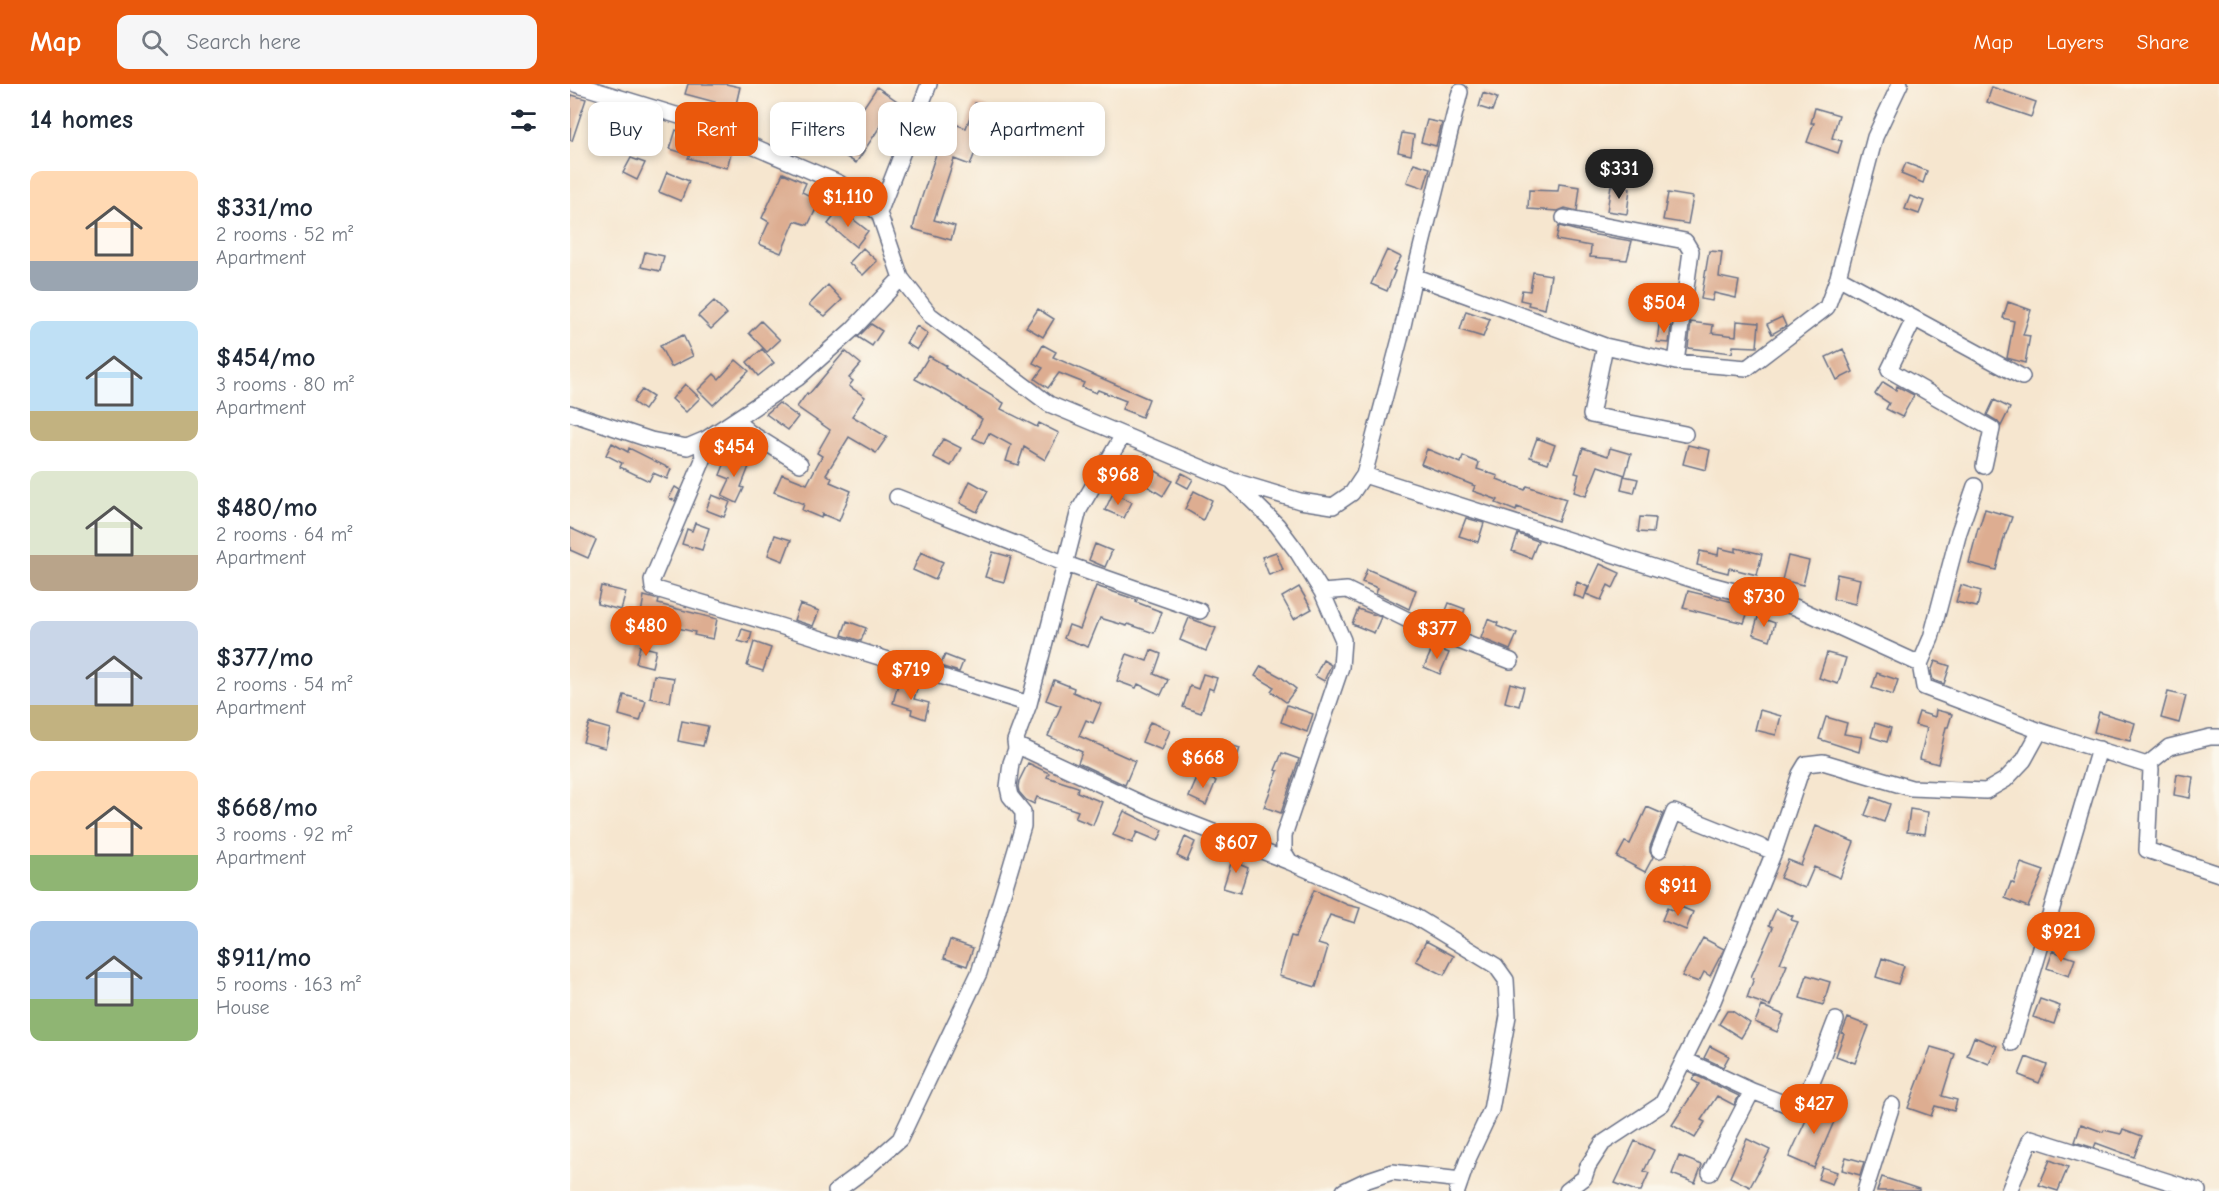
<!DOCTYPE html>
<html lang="en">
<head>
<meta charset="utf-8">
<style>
	:root { --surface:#fff; --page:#f6f6f7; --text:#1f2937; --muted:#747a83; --accent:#ea580c }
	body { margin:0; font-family:"Comic Neue",sans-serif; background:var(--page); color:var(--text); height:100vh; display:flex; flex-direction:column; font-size:22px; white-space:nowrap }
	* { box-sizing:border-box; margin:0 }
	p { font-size:20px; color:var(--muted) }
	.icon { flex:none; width:33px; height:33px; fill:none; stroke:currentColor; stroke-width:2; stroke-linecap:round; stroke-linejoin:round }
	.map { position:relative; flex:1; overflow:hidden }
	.side { display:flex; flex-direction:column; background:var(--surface); width:570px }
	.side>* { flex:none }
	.banner { position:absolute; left:18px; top:18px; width:570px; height:54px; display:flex; gap:12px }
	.price { position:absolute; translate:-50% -51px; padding:0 14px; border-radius:21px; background:var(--accent); color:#fff; font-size:20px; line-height:39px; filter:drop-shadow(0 2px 3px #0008) }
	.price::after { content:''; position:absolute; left:50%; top:36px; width:18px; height:14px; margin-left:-9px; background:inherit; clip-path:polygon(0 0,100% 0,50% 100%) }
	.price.on { background:#222; color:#fff }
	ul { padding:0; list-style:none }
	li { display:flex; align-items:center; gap:18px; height:150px; padding:0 30px }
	li span { display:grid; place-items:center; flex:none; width:168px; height:120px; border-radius:12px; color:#555 }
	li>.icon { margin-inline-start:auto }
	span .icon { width:72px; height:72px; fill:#fffc; stroke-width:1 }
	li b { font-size:26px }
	h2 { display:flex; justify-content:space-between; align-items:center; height:72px; padding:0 30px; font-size:26px }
	.tag { padding:0 21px; border-radius:12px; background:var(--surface); box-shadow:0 3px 9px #0003; font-size:21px; line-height:54px }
	.tag.on { background:var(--accent); color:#fff }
	header { display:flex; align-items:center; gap:36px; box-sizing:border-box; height:84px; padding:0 30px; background:var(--accent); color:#fff }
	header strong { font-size:28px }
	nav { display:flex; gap:33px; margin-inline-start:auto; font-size:21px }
	.search { width:420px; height:54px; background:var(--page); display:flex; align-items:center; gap:15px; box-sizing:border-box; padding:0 21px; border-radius:12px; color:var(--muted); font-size:22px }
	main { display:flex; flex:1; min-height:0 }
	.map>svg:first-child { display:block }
</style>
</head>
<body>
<header>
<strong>Map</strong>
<div class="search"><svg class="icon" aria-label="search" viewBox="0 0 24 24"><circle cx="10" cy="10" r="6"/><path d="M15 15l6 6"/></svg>Search here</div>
<nav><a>Map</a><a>Layers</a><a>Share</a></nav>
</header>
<main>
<section class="side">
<h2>14 homes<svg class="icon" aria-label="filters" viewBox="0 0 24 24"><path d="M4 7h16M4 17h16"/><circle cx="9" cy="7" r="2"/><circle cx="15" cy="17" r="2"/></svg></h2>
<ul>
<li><span style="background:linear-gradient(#ffd9b3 75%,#9aa5b1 0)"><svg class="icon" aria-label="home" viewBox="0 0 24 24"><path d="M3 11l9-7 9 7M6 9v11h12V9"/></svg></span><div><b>$331/mo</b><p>2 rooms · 52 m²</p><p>Apartment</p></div></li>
<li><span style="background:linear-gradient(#bfe0f5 75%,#c2b280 0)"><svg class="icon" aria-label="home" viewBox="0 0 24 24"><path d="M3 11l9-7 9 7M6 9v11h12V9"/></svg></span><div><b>$454/mo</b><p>3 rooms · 80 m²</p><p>Apartment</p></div></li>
<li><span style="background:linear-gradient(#dfe7d0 70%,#b9a48a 0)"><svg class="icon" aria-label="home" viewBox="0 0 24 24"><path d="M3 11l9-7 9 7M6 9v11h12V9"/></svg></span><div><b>$480/mo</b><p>2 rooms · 64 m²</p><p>Apartment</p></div></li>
<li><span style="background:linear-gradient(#c9d6e8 70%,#c2b280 0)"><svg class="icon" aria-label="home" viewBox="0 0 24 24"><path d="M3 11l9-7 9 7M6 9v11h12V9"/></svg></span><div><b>$377/mo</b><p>2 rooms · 54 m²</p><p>Apartment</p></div></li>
<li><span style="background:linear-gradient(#ffd9b3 70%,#8fb573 0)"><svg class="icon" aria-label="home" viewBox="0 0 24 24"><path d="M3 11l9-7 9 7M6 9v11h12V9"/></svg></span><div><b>$668/mo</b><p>3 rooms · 92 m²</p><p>Apartment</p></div></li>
<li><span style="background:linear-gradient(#a9c7e8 65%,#8fb573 0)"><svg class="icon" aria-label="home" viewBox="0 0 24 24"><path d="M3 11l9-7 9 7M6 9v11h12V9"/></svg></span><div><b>$911/mo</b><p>5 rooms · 163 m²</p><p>House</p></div></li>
</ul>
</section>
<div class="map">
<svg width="1649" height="1107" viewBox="0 0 1649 1107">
	<rect width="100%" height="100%" fill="#fbf7ec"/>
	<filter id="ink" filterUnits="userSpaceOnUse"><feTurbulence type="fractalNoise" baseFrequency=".0167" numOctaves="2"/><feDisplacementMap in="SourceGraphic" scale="12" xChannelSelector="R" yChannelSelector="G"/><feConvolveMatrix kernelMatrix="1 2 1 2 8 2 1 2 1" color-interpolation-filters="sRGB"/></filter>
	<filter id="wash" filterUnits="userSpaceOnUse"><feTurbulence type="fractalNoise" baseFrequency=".008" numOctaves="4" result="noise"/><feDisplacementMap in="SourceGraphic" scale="24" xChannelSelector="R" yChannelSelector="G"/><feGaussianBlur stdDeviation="1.35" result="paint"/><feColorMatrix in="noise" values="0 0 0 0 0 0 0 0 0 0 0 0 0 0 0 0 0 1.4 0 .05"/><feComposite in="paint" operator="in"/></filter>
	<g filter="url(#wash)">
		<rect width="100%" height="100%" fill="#f6e6cf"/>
		<g id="blocks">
			<path fill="#ddad91" d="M118 0H156L170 3 164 29 144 24 145 18 115 10Z
				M307 3 327 17 286 79 265 66Z
				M1422 3 1466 18 1461 33 1417 18Z
				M913 9 927 14 922 27 909 23Z
				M2 11 16 15 2 57 0 56V18Z
				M405 19 422 26 400 81 384 75 364 136 385 142 381 156 343 145 347 128 368 64 362 62 373 36 396 44Z
				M1245 24 1269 31 1262 54 1272 57 1268 69 1237 58 1244 39H1241Z
				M60 31 77 37 70 54 53 48Z
				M34 34 49 38 45 50 41 49 37 60 27 57Z
				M857 36 872 39 866 62 851 58Z
				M106 46 162 65 157 84 118 74 120 71 100 65Z
				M832 49 844 51 841 71 828 68Z
				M61 74 75 79 67 96 53 89Z
				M844 79 860 84 854 104 837 98Z
				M1336 79 1357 87 1353 99 1331 90Z
				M97 88 119 97 111 117 89 108Z
				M213 89 236 99 232 108 250 117 238 141 225 137 211 169 189 160 199 138 192 134Z
				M989 100 1010 103 1007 127 995 124 988 127 958 125 959 106 988 107Z
				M1041 101 1060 104 1057 130 1037 127Z
				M1098 109 1123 113 1118 140 1093 136Z
				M1340 112 1354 117 1349 130 1335 125Z
				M270 125 298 147 286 163 258 140Z
				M989 142 1020 150 1062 157 1057 176 1020 173 1021 162 986 156Z
				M293 164 307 177 293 191 279 179Z
				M817 166 831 173 823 186 825 187 817 207 801 200Z
				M1139 167 1152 168 1149 193 1169 197 1166 214 1144 209 1142 217 1131 215Z
				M75 168 94 172 90 187 71 183Z
				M963 188 981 191 975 225 958 221 959 218 950 216 952 206 960 207Z
				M258 201 272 216 255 232 239 221Z
				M144 217 157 230 141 245 128 232Z
				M1438 218 1461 226 1453 251 1460 252 1455 279 1437 274 1444 237 1433 234Z
				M468 225 484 235 473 253 456 243Z
				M896 227 920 235 913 253 890 246Z
				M1212 233 1216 242 1202 250 1197 240Z
				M191 237 210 256 197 268 179 249Z
				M1167 237 1189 239 1187 263 1163 262 1162 269 1118 264 1121 238 1143 241 1142 249 1166 252Z
				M301 240 312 247 302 262 288 253Z
				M1089 241 1101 242 1099 259 1087 258Z
				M347 242 358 250 347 266 336 259Z
				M113 251 123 272 101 283 90 262Z
				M473 261 486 268 483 273 579 315 572 333 552 325 556 317 528 306 526 309 512 303 514 299 489 289 478 304 465 295 473 284 463 279Z
				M192 265 204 279 188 292 177 278Z
				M1273 265 1283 288 1267 296 1256 273Z
				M275 267 291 280 279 294 283 297 279 302 295 313 282 332 317 353 306 369 279 353 256 390 262 394 260 398 281 407 269 437 252 430 251 434 232 426 234 420 204 408 212 390 237 400 252 372 247 369 260 346 227 323 237 309 239 310Z
				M359 272 376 282 375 284 434 319 431 325 467 343 469 339 489 349 475 376 454 363 448 381 436 377 441 361 419 349 414 359 403 354 412 335 377 312 345 295Z
				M166 276 179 287 143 321 128 306 144 290 149 295Z
				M1313 298 1326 306 1327 302 1344 311 1332 333 1316 325 1319 319 1305 310Z
				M115 300 130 314 116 328 102 315Z
				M72 306 83 313 74 326 63 318Z
				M1424 316 1440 324 1431 342 1427 337 1417 331Z
				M209 319 228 333 218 346 196 330Z
				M967 354 985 361 978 379 960 373Z
				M373 355 391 364 381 382 363 373Z
				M42 359 58 368 59 364 101 385 97 395 83 389 79 397 50 383 52 379 36 371Z
				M1118 361 1140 366 1136 386 1113 380Z
				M1013 364 1038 372 1040 364 1061 370 1055 391 1028 382 1016 412 1004 408 1009 390 1005 389Z
				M857 365 891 379 893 372 909 379 907 385 928 392 927 395 955 406 957 402 996 415 988 437 947 423 946 427 926 419 928 416 903 407 905 402 851 380Z
				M158 371 180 380 171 403 174 404 167 419 152 412 160 395 150 391Z
				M586 387 602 397 593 412 577 402Z
				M612 389 623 395 618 404 607 398Z
				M1054 392 1068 395 1064 409 1051 406Z
				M400 397 418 407 407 428 390 419Z
				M105 403 110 406 105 417 99 414Z
				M624 407 642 416 633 436 615 425Z
				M543 409 562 418 554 434 535 426Z
				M142 411 160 418 154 433 136 426Z
				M1415 425 1442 433 1436 450H1435L1426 486 1399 479 1408 444H1409Z
				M1070 433 1085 434 1083 449 1068 448Z
				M896 434 914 439 908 458 889 452Z
				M125 439 139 444 132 466 112 460 117 445 122 447Z
				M0 444 26 456 18 474 0 466Z
				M948 450 968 457 961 474 942 467Z
				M205 451 221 456 213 477 198 471Z
				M525 460 542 467 535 483 519 476Z
				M1149 464 1166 468V464L1192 470 1187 491 1159 484 1158 489 1127 481 1130 467 1148 471Z
				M351 468 373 478 365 496 343 486Z
				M423 468 441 473 434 498 415 493Z
				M706 468 713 486 699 491 692 473Z
				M1218 472 1239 477 1233 501 1212 496Z
				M1030 480 1050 489 1043 504 1038 501 1031 516 1016 510Z
				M797 485 846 506 839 525 806 509 808 504 792 498Z
				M1267 490 1290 495 1285 520 1263 515Z
				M1007 498 1018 503 1014 515 1003 511Z
				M1391 501 1411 507 1407 523 1386 518Z
				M31 502 56 508 51 526 27 520Z
				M526 502 567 516 566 518 592 528 584 549 558 540 557 542 530 534 518 563 494 554 499 541 510 545Z
				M729 503 742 525 724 535 712 513Z
				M1118 507 1180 522 1174 539 1113 524Z
				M74 512 89 516 88 520 147 535 143 555 124 551 125 548 99 542 100 534 71 530Z
				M879 519 895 525 888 545 871 539Z
				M230 520 249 527 243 542 224 536Z
				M788 525 811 533 804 549 782 540Z
				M1188 533 1205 539 1200 556 1183 550Z
				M619 534 646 544 636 567 610 556Z
				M918 535 928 539 927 542 947 550 940 566 911 554Z
				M277 537 296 544 291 557 272 551Z
				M172 545 182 548 179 560 168 557Z
				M184 558 201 564 193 587 177 582Z
				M70 562 86 566 82 583 66 579Z
				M863 563 879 569 870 590 854 583Z
				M581 566 591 570 584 590 598 596 591 611 568 600 566 604 547 597 557 570 577 577Z
				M1257 569 1276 574 1268 600 1249 594Z
				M375 571 393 578 389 588 370 582Z
				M753 576 761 581 754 597 745 592Z
				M1365 577 1380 582 1374 600 1363 596 1361 588Z
				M691 582 711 593 726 605 716 618 701 607 704 603 685 592Z
				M1307 589 1328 596 1323 611 1302 604Z
				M633 590 647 594 643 606 639 604 631 629 613 623 620 602 628 605Z
				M84 591 104 594 100 618 80 614Z
				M484 596 504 604 503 608 531 620 523 639 516 636 509 652 565 677 555 701 508 679 512 668 478 652 491 622 476 616Z
				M940 599 954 603 949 622 935 618Z
				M328 600 347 605 344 615 359 619 355 635 341 630 342 625 323 619Z
				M1598 608 1616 612 1609 639 1591 634Z
				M54 611 76 617 70 637 49 631Z
				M717 621 743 630 737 648 711 638Z
				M1190 626 1211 632 1206 651 1185 646Z
				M1366 626 1382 630 1378 643H1376L1368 680 1350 675 1357 644 1345 641 1349 628 1365 633Z
				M1529 628 1565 639 1560 657 1524 648Z
				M1256 633 1277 639 1274 650 1292 653 1289 668 1249 655Z
				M112 637 138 642 133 662 108 657Z
				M580 638 600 646 592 666 572 658Z
				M19 639 40 645 35 664 13 658Z
				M1305 639 1321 644 1317 658 1301 653Z
				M653 659 670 664 665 680 648 674Z
				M712 669 729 675 711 729 694 723 708 687 705 686Z
				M458 679 479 689 477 693 508 703 507 708 532 718 523 741 505 734 508 727 467 713 464 720 456 716 449 708 448 703 449 697Z
				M629 690 646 697 636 721 619 713Z
				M1607 690 1623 693 1620 714 1604 711Z
				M1302 713 1320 720 1314 738 1295 731Z
				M1077 723 1093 730 1080 763V768L1083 773 1075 788 1047 773 1055 758 1060 760Z
				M1340 725 1358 728 1355 750 1337 748Z
				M554 727 593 746 588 757 567 748 562 759 543 751Z
				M1246 742 1284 758 1270 794 1244 783 1235 804 1210 794 1218 776 1231 781Z
				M615 753 625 758 617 777 607 772Z
				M665 767 676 771 671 781 678 784 670 809 653 804Z
				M1451 779 1474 787 1458 823 1435 814 1441 798 1444 800Z
				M1114 782 1136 794 1128 810 1106 799Z
				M744 806 778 821 790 824 785 839 760 831 748 860 758 863 746 903 709 892 721 852 725 853Z
				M1106 821 1123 828 1116 846 1092 836 1097 824 1104 827Z
				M1206 825 1223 832 1221 836 1228 838 1210 879 1217 881 1200 922 1177 914 1184 894 1181 893 1203 843 1199 841Z
				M1133 854 1154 865 1140 892 1134 888 1129 898 1112 892Z
				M380 856 403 864 397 882 374 874Z
				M856 857 884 872 874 891 846 877Z
				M1483 867 1505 875 1499 892 1477 884Z
				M1312 874 1334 882 1328 900 1306 893Z
				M1237 891 1260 898 1253 921 1230 914Z
				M1470 915 1490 922 1484 940 1463 933Z
				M1192 922 1214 931 1207 948 1185 938Z
				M1157 927H1162L1180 939 1171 954 1149 940Z
				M1278 934 1299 942 1285 979 1266 972 1274 950 1272 949Z
				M1404 953 1427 962 1419 980 1397 971Z
				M1140 962 1159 972 1153 983 1134 974Z
				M1361 963 1385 970 1372 1012 1387 1016 1384 1027 1365 1022 1361 1032 1338 1024Z
				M1456 973 1477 981 1469 999 1449 991Z
				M1125 991 1169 1012 1164 1021 1147 1012 1131 1036 1135 1038 1125 1054 1102 1041 1129 1000 1122 996Z
				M1251 1019 1269 1026 1244 1084 1219 1073 1243 1021 1249 1024Z
				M1511 1040 1533 1048 1534 1046 1551 1050 1553 1045 1572 1052 1564 1073 1526 1059 1524 1064 1505 1058Z
				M1177 1055 1200 1066 1180 1103 1160 1093Z
				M1065 1057 1084 1066 1074 1087 1079 1089 1071 1107H1066L1045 1099Z
				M1109 1072 1132 1081 1125 1099 1102 1090Z
				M1276 1073 1294 1078 1290 1091 1272 1086Z
				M1480 1076 1498 1083 1488 1107 1469 1101Z
				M1252 1083 1267 1088 1262 1100 1248 1095Z
				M1312 1093 1349 1105V1107H1307Z"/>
		</g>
	</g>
	<g filter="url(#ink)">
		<use href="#blocks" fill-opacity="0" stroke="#686f86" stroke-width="1.5"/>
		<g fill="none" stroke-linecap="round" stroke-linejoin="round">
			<g stroke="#686f86" stroke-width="18">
				<path id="street" d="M5 0 119 35 269 99 309 129
					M359 0 309 129 331 194 360 231 479 320 661 396 707 441 728 469 752 508 773 556 771 583 714 751V768L720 778 844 832 926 882 936 896 938 932 921 1026 898 1075 887 1107
					M994 134 1115 157 1121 167 1106 278
					M844 192 890 8
					M1268 193 1452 293
					M1344 235 1319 286 1422 345 1414 382
					M1035 262 1021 331 1115 350
					M0 329 81 356 117 363 136 355 228 294 283 245 331 194
					M165 336 179 348 230 380
					M136 355 132 362 133 376 82 496 83 504 210 542 459 620
					M794 391 830 255 844 192 1035 262 1106 278 1177 284 1257 223 1268 193 1305 53 1330 0
					M664 397 730 417 763 422 782 409 794 391 1130 498 1225 523 1350 580 1354 603 1470 647 1577 681 1581 685 1577 766 1649 790
					M327 413 496 480 630 527
					M752 508 777 506 848 541 941 577
					M1350 580 1361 554 1389 448 1405 402
					M446 661 579 723 720 778
					M1577 681 1599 663 1640 653H1649
					M1089 766 1104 728 1204 768
					M1442 959 1529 665
					M1115 976 1182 1007 1229 1025C1245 997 1254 966 1266 936
					M1140 1089 1182 1007
					M266 1107 296 1085 330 1055 409 889 453 742V728L440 712 438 703 441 679 446 665 445 657 459 620 509 426 553 351
					M774 1107 795 1097 822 1088 891 1096
					M997 1107 1014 1094 1018 1082 1033 1059 1092 1020 1143 917 1204 768 1230 690 1236 680 1253 678 1341 704 1416 707 1435 696 1454 676 1470 647
					M1295 1107 1322 1021
					M1439 1107 1461 1054 1628 1107"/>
			</g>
			<use href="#street" stroke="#fff" stroke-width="15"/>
		</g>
	</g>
</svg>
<b class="price on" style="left:1049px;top:116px">$331</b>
<b class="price" style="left:278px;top:144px">$1,110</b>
<b class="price" style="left:1094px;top:250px">$504</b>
<b class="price" style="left:164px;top:394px">$454</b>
<b class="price" style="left:548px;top:422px">$968</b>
<b class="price" style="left:1194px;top:544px">$730</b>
<b class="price" style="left:76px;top:573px">$480</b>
<b class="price" style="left:867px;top:576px">$377</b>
<b class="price" style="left:341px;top:617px">$719</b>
<b class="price" style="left:633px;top:705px">$668</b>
<b class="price" style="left:666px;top:790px">$607</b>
<b class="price" style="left:1108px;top:833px">$911</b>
<b class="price" style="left:1491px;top:879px">$921</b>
<b class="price" style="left:1244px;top:1051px">$427</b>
<div class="banner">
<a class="tag">Buy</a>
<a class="tag on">Rent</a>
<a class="tag">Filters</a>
<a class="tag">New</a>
<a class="tag">Apartment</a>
</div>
</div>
</main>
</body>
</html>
